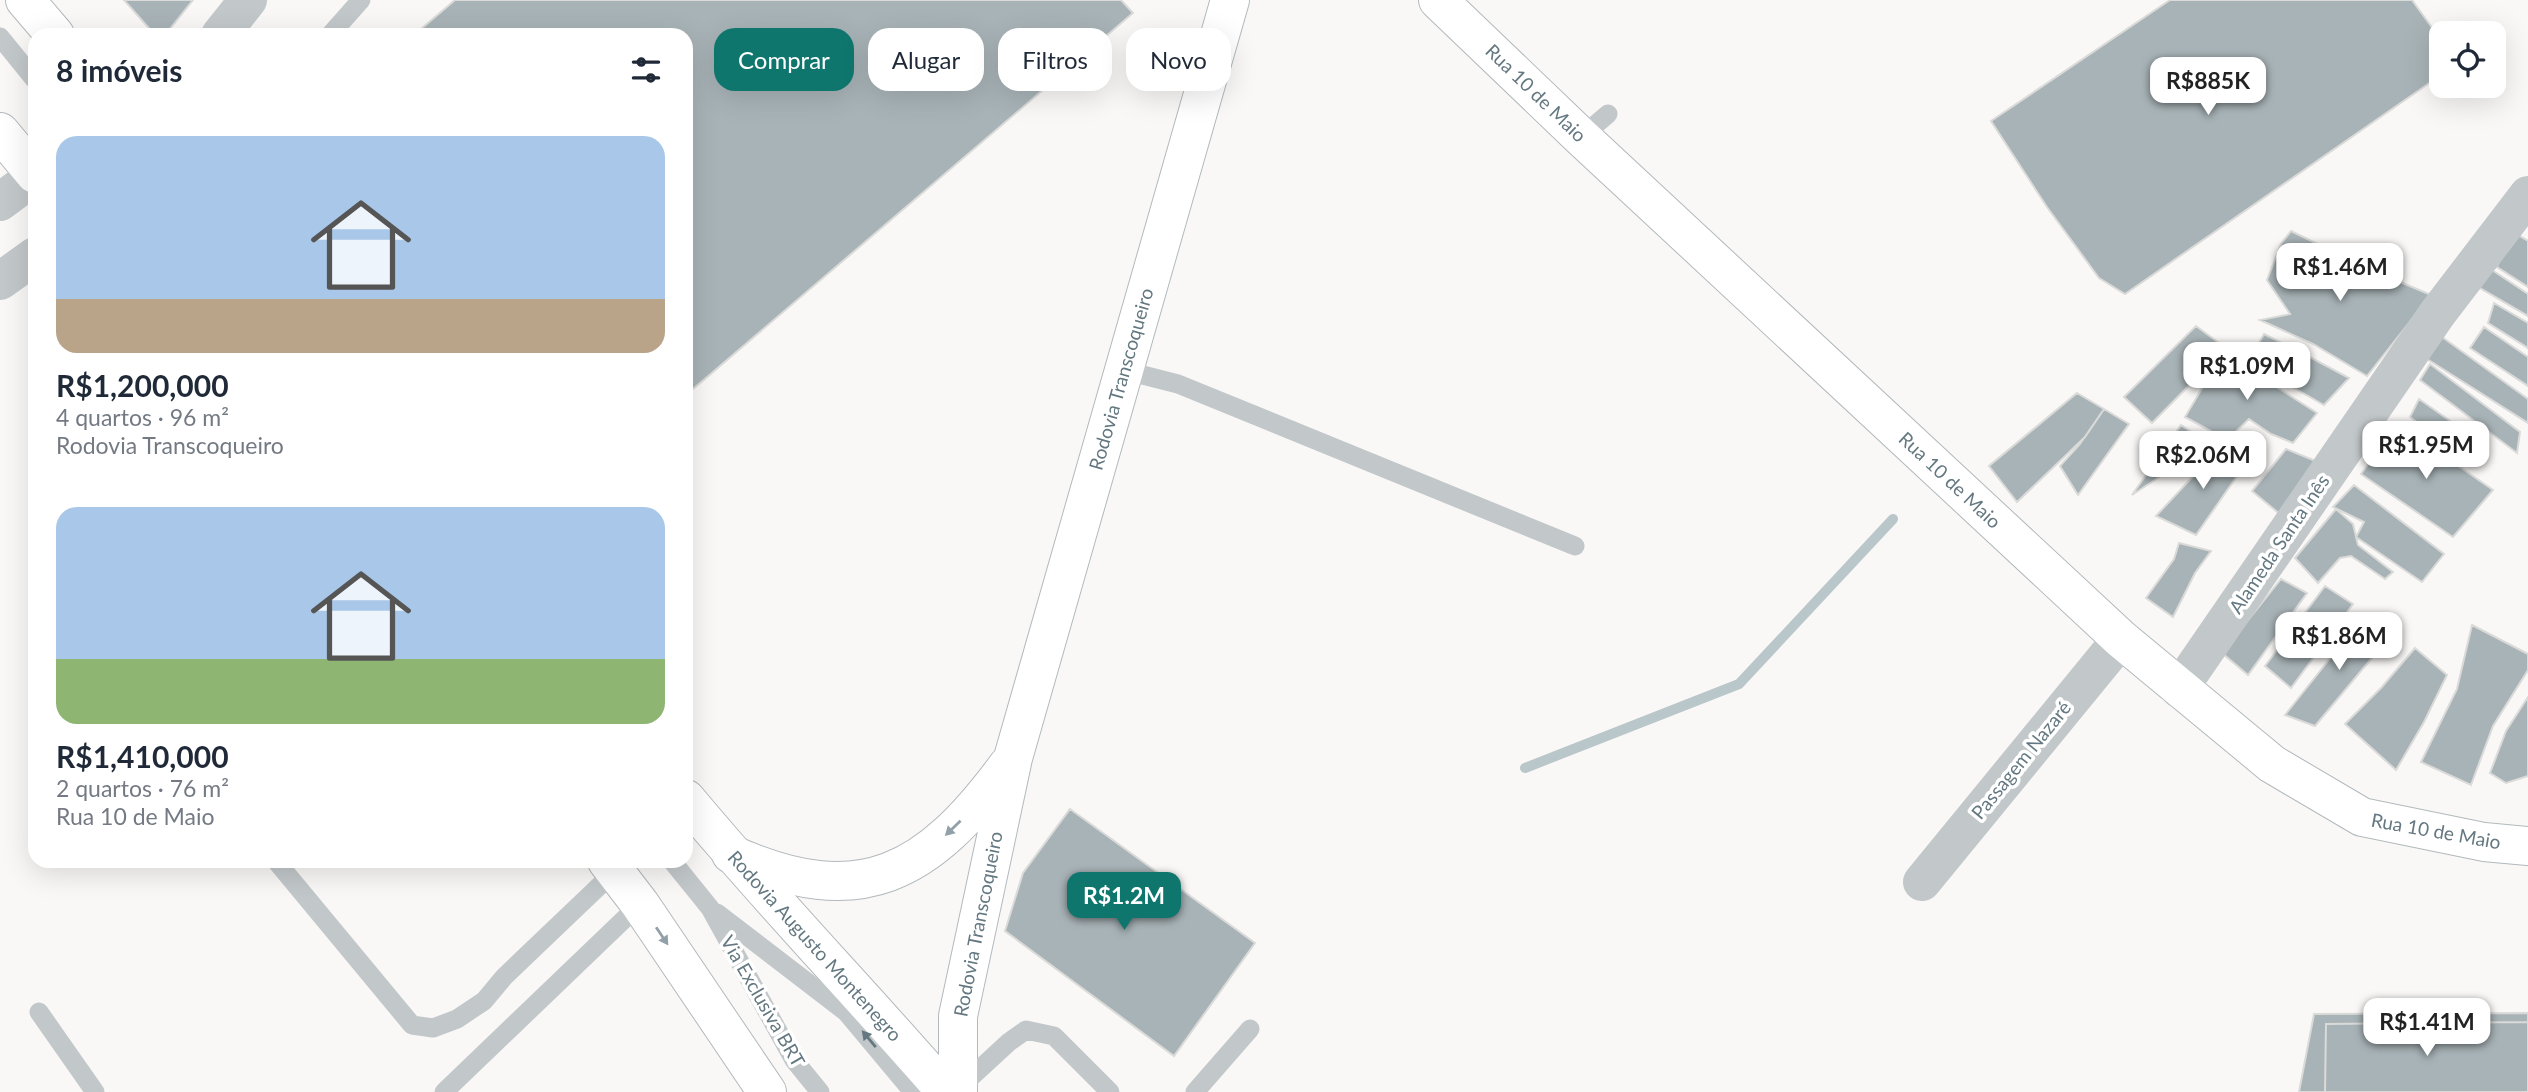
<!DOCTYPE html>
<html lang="pt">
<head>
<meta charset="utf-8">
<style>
	:root { --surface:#fff; --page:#f2f2f3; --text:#1f2937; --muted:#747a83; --accent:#0f766e }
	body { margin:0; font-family:Lato,sans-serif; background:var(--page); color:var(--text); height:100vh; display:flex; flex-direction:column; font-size:26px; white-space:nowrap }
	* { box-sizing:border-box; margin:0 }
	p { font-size:23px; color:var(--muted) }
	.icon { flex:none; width:38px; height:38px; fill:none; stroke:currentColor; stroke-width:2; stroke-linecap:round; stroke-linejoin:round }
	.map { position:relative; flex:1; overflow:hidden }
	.sheet { position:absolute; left:28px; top:28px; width:665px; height:840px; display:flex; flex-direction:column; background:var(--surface); border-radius:21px; box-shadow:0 7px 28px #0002 }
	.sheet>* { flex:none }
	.banner { position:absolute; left:714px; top:28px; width:665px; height:63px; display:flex; gap:14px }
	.tools { position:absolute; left:2429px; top:21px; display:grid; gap:14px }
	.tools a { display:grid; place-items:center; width:77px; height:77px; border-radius:14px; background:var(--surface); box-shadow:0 7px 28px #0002; font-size:35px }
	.price { position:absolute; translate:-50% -60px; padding:0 16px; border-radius:14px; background:#fff; color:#222; font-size:23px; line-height:46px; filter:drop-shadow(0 2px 4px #0008) }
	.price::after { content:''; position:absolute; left:50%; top:42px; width:21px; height:16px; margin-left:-10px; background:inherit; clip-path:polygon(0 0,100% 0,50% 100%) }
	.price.active { background:var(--accent); color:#fff }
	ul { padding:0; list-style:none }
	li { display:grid; align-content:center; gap:14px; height:371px; padding:0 28px }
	li span { display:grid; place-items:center; height:217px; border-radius:21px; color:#555 }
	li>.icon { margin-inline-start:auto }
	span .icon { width:126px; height:126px; fill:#fffc; stroke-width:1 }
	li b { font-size:30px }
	h2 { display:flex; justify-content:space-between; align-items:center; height:84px; padding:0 28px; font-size:30px }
	.chip { padding:0 24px; border-radius:21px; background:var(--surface); box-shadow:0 7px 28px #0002; font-size:24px; line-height:63px }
	.chip.active { background:var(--accent); color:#fff }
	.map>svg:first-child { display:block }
</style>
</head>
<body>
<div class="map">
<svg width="2528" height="1092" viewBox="0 0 2528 1092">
	<rect width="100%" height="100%" fill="#f9f8f6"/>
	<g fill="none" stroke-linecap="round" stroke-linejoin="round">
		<path stroke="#b9c7ca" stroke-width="10" d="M1525 768 1739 684 1893 519"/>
	</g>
	<path fill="#a8b3b7" stroke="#dadad8" stroke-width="2" d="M124 0H193L165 35H155Z
		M455 0H1121L1133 13 686 395V35H414Z
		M2170 0H2412L2441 40V75L2125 294 2099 278 2047 207 1991 121Z
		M2510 230 2528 241V287L2497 267Z
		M2291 231 2365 267 2431 295 2367 376 2313 344 2260 320 2290 314 2267 280 2281 244Z
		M2489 268 2528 294V316L2480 288Z
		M2494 303 2528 323V348L2488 323Z
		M2196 326 2226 348 2152 423 2124 397Z
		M2484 327 2528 357V386L2470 348Z
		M2264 334 2306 355 2349 378 2324 405 2289 385 2252 355Z
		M2442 337 2528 399V423L2427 359Z
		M2226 348 2252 355 2246 372 2264 379 2317 413 2293 443 2271 434 2249 419 2227 440 2185 417Z
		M2430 364 2520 432 2517 453 2420 380Z
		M2077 393 2104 409 2085 437 2017 502 1989 466Z
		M2419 399 2486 446 2474 465 2410 417Z
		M2104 409 2129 424 2078 495 2060 466 2080 444Z
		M2398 424 2493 490 2453 537 2361 474Z
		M2181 425 2209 444 2132 495Z
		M2227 440 2244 466 2196 535 2156 516Z
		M2286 449 2318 462 2281 515 2252 491Z
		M2354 485 2444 554 2422 582 2356 537 2364 522 2333 507Z
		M2336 509 2353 524 2358 545 2393 572 2385 579 2351 556 2340 558 2318 583 2295 558Z
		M2179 543 2211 551 2195 573 2173 617 2146 598 2174 559Z
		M2281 579 2307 593 2248 675 2222 653Z
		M2325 586 2353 604 2291 688 2265 666Z
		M2363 617 2392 634 2315 726 2285 715Z
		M2472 625 2528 654V670L2493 726 2471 785 2421 762 2457 689Z
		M2415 648 2447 675 2424 722 2396 770 2345 724 2381 688Z
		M2528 697V776L2506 783 2490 773 2506 731Z
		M1070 809 1255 943 1174 1056 1005 931 1023 873Z
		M2528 1013V1092H2299L2314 1014Z
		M2528 1022V1092H2325L2326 1024Z"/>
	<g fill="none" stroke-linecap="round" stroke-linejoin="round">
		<g stroke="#b2b9bd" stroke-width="40">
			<path id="secondary" d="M1438 0 1581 137 2121 639 2272 764 2362 817 2484 842 2528 846
				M731 854C861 912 928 874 1008 765
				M958 1092V1016L1013 758 1230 0"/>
		</g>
		<g stroke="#b3b9bc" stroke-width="40">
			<path id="primary" d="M25 0 55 35
				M0 132 35 174
				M686 799C769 899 860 993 946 1092
				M607 861 640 904 767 1092"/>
		</g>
		<path stroke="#c2c7ca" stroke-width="19" d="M330 35 361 0
			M0 37 35 80
			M1581 137 1608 114
			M1123 370 1178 384 1575 546
			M276 861 412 1025 433 1028 457 1019 484 1001 504 977 615 871
			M672 861 710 908 794 1060 820 1092
			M717 913 846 1012 913 1092
			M39 1012 95 1092
			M958 1089 1009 1042 1026 1030 1054 1036 1110 1092
			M444 1092 640 904
			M1195 1092 1250 1029"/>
		<path stroke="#c2c7ca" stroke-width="38" d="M220 35 248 0
			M0 202 35 176
			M0 281 35 256
			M2179 689 2437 314 2528 195
			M1922 882 2121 639"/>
		<use href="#secondary" stroke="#fff" stroke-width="38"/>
		<use href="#primary" stroke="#fff" stroke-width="38"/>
	</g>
	<defs><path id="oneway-solid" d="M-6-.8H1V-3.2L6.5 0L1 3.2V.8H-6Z" transform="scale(1.75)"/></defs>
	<g fill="#92a0a7">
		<use href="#oneway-solid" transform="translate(953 828) rotate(136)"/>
		<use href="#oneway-solid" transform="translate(662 936) rotate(56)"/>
	</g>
	<use fill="#647881" href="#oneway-solid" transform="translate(869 1039) rotate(-130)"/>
	<g text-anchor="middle" stroke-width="7" stroke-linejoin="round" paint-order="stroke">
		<g font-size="19" fill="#647881" stroke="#fff">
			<text transform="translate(1536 93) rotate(44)" y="7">Rua 10 de Maio</text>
			<text transform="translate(1121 379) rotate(-74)" y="7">Rodovia Transcoqueiro</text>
			<text transform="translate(1950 480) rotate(43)" y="7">Rua 10 de Maio</text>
			<text transform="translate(2279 544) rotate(-56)" y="7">Alameda Santa Inês</text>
			<text transform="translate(2021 760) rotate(-51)" y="7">Passagem Nazaré</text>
			<text transform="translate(2436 831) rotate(10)" y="7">Rua 10 de Maio</text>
			<text transform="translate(978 924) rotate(-79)" y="7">Rodovia Transcoqueiro</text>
			<text transform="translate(815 946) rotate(48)" y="7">Rodovia Augusto Montenegro</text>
			<text transform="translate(763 1001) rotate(60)" y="7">Via Exclusiva BRT</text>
		</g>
	</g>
</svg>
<div class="tools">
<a><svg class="icon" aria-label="locate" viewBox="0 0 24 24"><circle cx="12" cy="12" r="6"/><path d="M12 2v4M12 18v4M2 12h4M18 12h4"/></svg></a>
</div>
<b class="price" style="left:2208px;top:117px">R$885K</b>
<b class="price" style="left:2340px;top:303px">R$1.46M</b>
<b class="price" style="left:2247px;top:402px">R$1.09M</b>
<b class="price" style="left:2426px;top:481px">R$1.95M</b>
<b class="price" style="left:2203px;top:491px">R$2.06M</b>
<b class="price" style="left:2339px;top:672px">R$1.86M</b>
<b class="price active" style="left:1124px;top:932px">R$1.2M</b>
<b class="price" style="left:2427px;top:1058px">R$1.41M</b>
<div class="banner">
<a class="chip active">Comprar</a>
<a class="chip">Alugar</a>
<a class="chip">Filtros</a>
<a class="chip">Novo</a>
</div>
<section class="sheet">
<h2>8 imóveis<svg class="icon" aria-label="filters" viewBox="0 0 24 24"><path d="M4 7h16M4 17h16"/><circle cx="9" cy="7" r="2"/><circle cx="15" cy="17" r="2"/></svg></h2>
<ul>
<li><span style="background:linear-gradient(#a9c7e8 75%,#b9a48a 0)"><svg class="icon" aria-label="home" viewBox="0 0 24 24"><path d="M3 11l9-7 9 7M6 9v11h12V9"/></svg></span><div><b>R$1,200,000</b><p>4 quartos · 96 m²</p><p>Rodovia Transcoqueiro</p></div></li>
<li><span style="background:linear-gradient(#a9c7e8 70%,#8fb573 0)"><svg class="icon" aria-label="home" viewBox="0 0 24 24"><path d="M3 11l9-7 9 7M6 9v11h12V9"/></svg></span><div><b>R$1,410,000</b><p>2 quartos · 76 m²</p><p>Rua 10 de Maio</p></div></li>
</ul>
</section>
</div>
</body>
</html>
